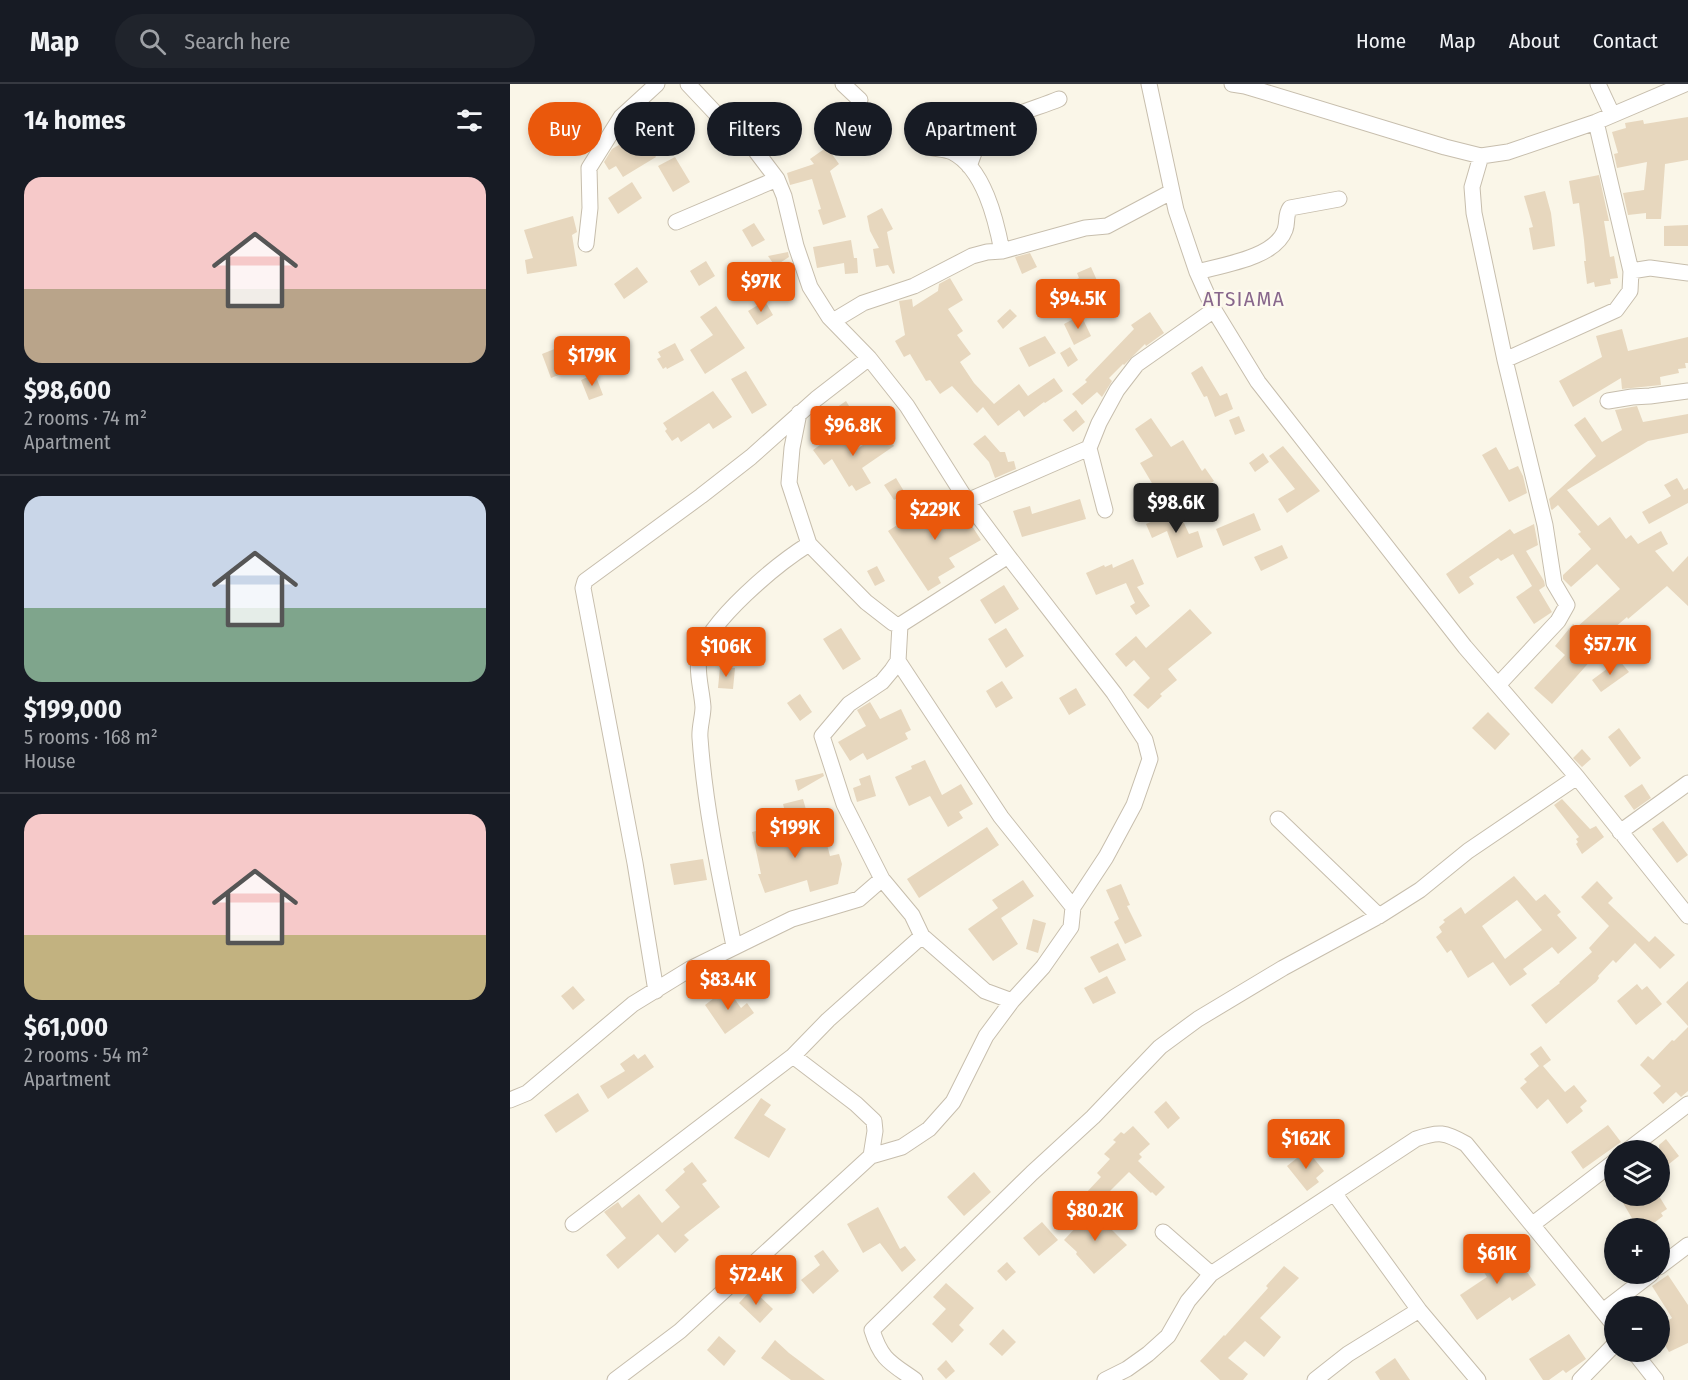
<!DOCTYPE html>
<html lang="en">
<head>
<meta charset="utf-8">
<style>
	:root { --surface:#171b24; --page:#20242c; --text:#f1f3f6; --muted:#9ea1a6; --line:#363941; --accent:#ea580c }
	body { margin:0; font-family:"Fira Sans Condensed",sans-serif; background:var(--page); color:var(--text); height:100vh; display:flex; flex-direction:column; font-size:22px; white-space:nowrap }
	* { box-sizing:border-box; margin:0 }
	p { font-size:20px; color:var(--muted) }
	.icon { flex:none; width:33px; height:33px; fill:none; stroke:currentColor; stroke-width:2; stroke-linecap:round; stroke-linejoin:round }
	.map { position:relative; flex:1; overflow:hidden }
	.side { display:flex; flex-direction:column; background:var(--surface); width:510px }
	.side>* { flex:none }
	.hud { position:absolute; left:18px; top:18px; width:570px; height:54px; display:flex; gap:12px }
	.fabs { position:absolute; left:1094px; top:1056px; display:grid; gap:12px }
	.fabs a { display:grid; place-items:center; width:66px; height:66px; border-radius:50%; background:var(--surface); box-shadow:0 3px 9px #0003; font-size:30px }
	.price { position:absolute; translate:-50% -51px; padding:0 14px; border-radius:6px; background:var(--accent); color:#fff; font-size:20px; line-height:39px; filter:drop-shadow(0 2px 3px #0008) }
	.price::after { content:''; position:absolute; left:50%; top:36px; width:18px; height:14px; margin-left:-9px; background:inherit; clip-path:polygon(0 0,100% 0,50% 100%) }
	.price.current { background:#222; color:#fff }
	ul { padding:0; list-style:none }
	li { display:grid; align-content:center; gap:12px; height:318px; padding:0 24px }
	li+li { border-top:2px solid var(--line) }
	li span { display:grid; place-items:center; height:186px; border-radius:18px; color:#555 }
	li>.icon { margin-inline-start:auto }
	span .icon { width:108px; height:108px; fill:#fffc; stroke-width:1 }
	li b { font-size:26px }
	h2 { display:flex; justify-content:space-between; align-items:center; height:72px; padding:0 24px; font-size:26px }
	.chip { padding:0 21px; border-radius:27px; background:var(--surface); box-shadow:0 3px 9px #0003; font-size:21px; line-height:54px }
	.chip.current { background:var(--accent); color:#fff }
	header { display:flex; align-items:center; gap:36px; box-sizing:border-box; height:84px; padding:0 30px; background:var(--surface); border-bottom:2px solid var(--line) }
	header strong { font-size:28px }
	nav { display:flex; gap:33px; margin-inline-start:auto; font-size:21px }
	.search { width:420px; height:54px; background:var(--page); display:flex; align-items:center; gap:15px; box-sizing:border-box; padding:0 21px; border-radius:33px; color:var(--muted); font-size:22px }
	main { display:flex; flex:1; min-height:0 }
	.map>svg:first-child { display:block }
</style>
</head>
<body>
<header>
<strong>Map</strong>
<div class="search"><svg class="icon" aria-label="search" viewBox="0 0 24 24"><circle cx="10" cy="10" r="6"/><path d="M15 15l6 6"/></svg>Search here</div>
<nav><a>Home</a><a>Map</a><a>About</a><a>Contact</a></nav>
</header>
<main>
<section class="side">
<h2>14 homes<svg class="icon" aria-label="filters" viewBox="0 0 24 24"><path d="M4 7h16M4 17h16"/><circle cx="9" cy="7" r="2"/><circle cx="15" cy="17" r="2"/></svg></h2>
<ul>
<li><span style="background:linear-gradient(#f6c9c9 60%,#b9a48a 0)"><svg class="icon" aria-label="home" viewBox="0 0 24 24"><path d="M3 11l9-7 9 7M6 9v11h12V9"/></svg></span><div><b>$98,600</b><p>2 rooms · 74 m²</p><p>Apartment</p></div></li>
<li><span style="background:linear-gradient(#c9d6e8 60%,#7fa58c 0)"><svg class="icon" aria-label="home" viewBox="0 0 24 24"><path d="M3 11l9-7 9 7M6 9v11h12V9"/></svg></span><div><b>$199,000</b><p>5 rooms · 168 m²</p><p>House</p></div></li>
<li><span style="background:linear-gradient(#f6c9c9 65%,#c2b280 0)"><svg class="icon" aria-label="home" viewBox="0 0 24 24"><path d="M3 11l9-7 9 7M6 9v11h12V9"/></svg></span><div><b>$61,000</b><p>2 rooms · 54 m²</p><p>Apartment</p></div></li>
</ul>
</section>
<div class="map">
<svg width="1178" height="1296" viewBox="0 0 1178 1296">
	<rect width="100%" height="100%" fill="#faf6e8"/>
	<path fill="#e7d7be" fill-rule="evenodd" d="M275 23 291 37 278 53 262 39Z
		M244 27 253 35 242 48 233 40Z
		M1178 33V76L1155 80 1151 135H1136V129L1118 131 1113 109 1134 106 1137 78 1107 84 1104 70 1108 69 1102 48 1116 44 1115 39 1133 36 1134 40Z
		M124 52 132 64 138 60 146 73 113 93 106 82 99 86 94 78 102 65Z
		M317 63 329 80 320 87 336 133 313 141 308 126 311 125 302 95 280 101 277 89 304 80 300 75Z
		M165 73 180 98 163 108 148 82Z
		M1089 91 1099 137H1094L1100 173 1104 172 1108 194 1100 195 1101 200 1085 203 1084 198 1077 200 1074 177H1076L1074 156 1069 119 1063 120 1059 97Z
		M122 98 132 114 108 130 98 114Z
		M1035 107 1041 129 1045 162 1023 166 1019 144 1023 143 1014 112Z
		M372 124 383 145 377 148 385 189 383 190 378 181 366 183 363 165 369 164 360 147 357 132Z
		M63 132 67 148 62 151 67 182 17 190 15 176 23 174 14 146Z
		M244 139 255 156 242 163 232 146Z
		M1178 141V162H1154V142Z
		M341 156 344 174H347L348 189 335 190 334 179 307 184 303 163Z
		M278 168 279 173 265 182 258 172Z
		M520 169 527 183 512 190 505 173Z
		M196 177 205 192 189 202 180 187Z
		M127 183 138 198 114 215 104 200Z
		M581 183 589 201 573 209 575 214 561 220 552 202 569 194 567 189Z
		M440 194 453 216 438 225 453 247 447 251 461 270 450 278 464 299 484 320 509 300 518 312 544 294 553 307 535 319 534 318 514 333 509 326 488 342 473 323 467 329 442 302 430 310 420 296 416 297 400 270 394 273 385 257 395 251 389 217 402 215 403 223 428 207 429 200Z
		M255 195 264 209 247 219 238 205Z
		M255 217 263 231 247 241 238 227Z
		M206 222 235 264 195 290 180 266 203 251 190 233Z
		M500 225 507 232 493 245 487 237Z
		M640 228 654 249 636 262 635 260 614 281 613 280 599 294 602 297 592 313 587 308 572 321 562 310 577 298 575 296 624 245 621 241Z
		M571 231 581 252 564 261 554 240Z
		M1112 245 1118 267 1178 253V279H1175L1176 284 1168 285 1169 289 1150 293 1151 301 1112 305 1111 294 1063 323 1049 297 1092 273 1086 252Z
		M535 252 546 269 519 283 509 264Z
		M165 259 174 276 157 285 156 283 153 285 147 275 151 273 148 268Z
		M52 262 61 286 41 294 32 270Z
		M560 263 568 276 558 283 550 269Z
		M692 282 710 312 717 309 723 325 705 333 697 312 694 313 681 289Z
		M236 287 257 321 242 330 221 295Z
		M85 290 93 311 79 316 71 296Z
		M203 307 222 333 203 345 199 339 171 358 168 353 162 357 155 347 157 345 153 339Z
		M336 317 347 335 333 343 323 326Z
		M1127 322 1133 338 1178 330V349L1138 357 1057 406 1088 442 1100 433 1116 455 1121 451 1128 460 1151 447 1158 460 1145 467 1163 488 1178 472V522L1157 502 1118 535 1117 533 1085 560 1091 565 1042 620 1024 604 1055 571 1045 562 1063 540 1067 543 1110 505 1087 480 1061 503 1053 495V491L1081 465 1068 450 1071 448 1048 421 1042 426 1041 425 1039 415 1086 372 1064 341 1075 333 1092 358 1112 346 1105 326Z
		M566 326 575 338 563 348 553 336Z
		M729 332 735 347 725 351 719 336Z
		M641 334 661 363 673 356 692 387 695 384 704 397 690 406 687 401 674 406 669 399 649 411 630 379 643 372 625 345Z
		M329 347 344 367 374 347 384 362 352 384 361 399 346 407 342 401 339 403 322 375 314 381 303 366Z
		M475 351 490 368H495L498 378 504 377 506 385 485 394 479 378 463 360Z
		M773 362 810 407 777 429 768 415 785 405 759 372Z
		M986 363 999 386 1008 382 1013 392 1017 409 999 418 972 371Z
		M753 369 759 378 745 388 739 379Z
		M386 394 395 409 384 416 374 401Z
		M1167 394 1174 406 1178 404V419L1139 440 1132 428 1161 412 1154 401Z
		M442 411 471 456 439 474 445 483 428 493 431 499 418 507 378 447 392 438 396 445 431 422 429 419Z
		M570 415 576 435 512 453 503 427 520 422 522 430Z
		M668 426 679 450 688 447 693 463 667 474 657 447 642 454 636 440Z
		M744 429 751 446 713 462 706 445Z
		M1024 440 1028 461 1016 467 1034 497 1035 502 1029 506 1042 528 1024 540 1006 513 1022 502 1003 470 991 477 988 474 959 493 964 500 949 510 936 490 1000 445 1004 450Z
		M772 461 778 474 751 487 744 473Z
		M623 475 634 500 627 503 640 522 626 531 620 522 625 519 616 499 586 511 576 489 594 481 595 483 602 480 603 484Z
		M367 482 375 497 365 502 357 487Z
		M494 501 509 525 485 540 470 516Z
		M680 525 702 549 658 585 667 596 650 610 652 612 638 625 623 611 640 594 624 576 616 583 605 570 626 552 636 564Z
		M331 544 351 575 333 586 313 555Z
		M496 544 514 572 496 584 478 555Z
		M1109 576 1119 588 1091 608 1082 596Z
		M210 583 225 584 223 605 208 604Z
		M492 597 503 614 486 624 476 607Z
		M566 604 576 621 559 631 549 614Z
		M290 610 302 628 290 637 277 619Z
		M360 618 370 635 391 625 401 646 395 649 398 655 357 676 353 669 340 677 328 658 356 642 347 626Z
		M978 628 1000 650 985 666 962 644Z
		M1109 644 1131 674 1120 683 1098 653Z
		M1072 665 1081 675 1072 683 1063 674Z
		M415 676 432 711 451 700 463 720 449 728 453 734 438 743 420 712 399 722 385 693 402 685 401 682Z
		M313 689 314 692 288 707 285 696Z
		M360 691 366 712 347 718 343 704 351 701 349 695Z
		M1132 700 1141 714 1124 726 1114 712Z
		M293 715 297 729 277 735 273 720Z
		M1052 715 1080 745 1086 742 1094 753 1072 770 1066 760 1068 758 1066 755 1069 753 1044 721Z
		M1153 737 1178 771 1167 779 1142 745Z
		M277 739 281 753 313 745 320 772 329 770 332 780 328 800 300 808 297 796 255 809 248 790H251L242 748Z
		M477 743 489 761 409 814 397 795Z
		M193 775 197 796 164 801 160 780Z
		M1004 792 1026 817 1035 810 1051 828 1047 831 1067 854 1048 870 1042 863 1013 885 1017 890 1000 902 983 878 958 894 941 866 937 869 926 853 932 848 929 843 935 838 933 836 951 823 955 830ZM1007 816 1032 846 995 875 972 842Z
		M513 796 524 812 491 834 508 860 483 877 458 845 488 824 482 816Z
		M1087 797 1103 814 1098 819 1139 858 1145 852 1165 871 1150 885 1125 859 1106 879 1103 876 1088 892 1089 894 1086 898 1036 940 1021 921 1050 899 1049 898 1082 868 1079 864 1099 842 1071 813Z
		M611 800 620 821 617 822 632 852 615 860 604 838 609 835 596 806Z
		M523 835 536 839 528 869 516 865Z
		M608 859 616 876 589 889 580 873Z
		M597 892 606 909 583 920 574 904Z
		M1178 897V942L1156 918Z
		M1127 900 1132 906 1137 902 1152 920 1126 941 1107 917Z
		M63 902 75 916 63 926 51 912Z
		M217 904 231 924 237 919 244 929 215 950 195 921Z
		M1178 943V1007L1171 1013 1166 1008 1153 1020 1143 1009 1151 1002 1130 981 1138 972 1143 976 1162 956 1164 957Z
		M1031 962 1041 976 1033 982 1055 1008 1064 1001 1077 1017 1070 1023 1073 1027 1057 1040 1038 1015 1027 1025 1010 1004 1017 998 1014 995 1029 982 1020 970Z
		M124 970 128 975 135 970 144 983 98 1015 90 1002 115 987 110 980Z
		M68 1009 79 1027 46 1049 34 1031Z
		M251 1014 261 1021 254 1031 276 1045 259 1074 224 1054Z
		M656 1017 670 1034 658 1045 644 1028Z
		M1098 1041 1111 1058 1073 1085 1061 1068Z
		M623 1042 640 1060 629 1070 632 1073 628 1077 655 1103 646 1112 642 1108 641 1109 619 1088 587 1120 576 1109 591 1093 587 1089 600 1075 594 1070 606 1058 603 1056 611 1048 614 1050Z
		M1156 1055 1169 1072 1149 1088V1061Z
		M797 1066 814 1087 806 1094 809 1098 797 1107 777 1082Z
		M182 1078 197 1097 192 1100 210 1123 174 1151 179 1156 165 1169 148 1150 108 1185 96 1171 116 1154 94 1128 108 1118 112 1124 129 1110 152 1139 170 1123 155 1106 175 1088 173 1085Z
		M464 1088 481 1108 454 1132 437 1113Z
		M1109 1112H1149L1157 1125 1151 1129 1153 1132 1144 1139 1145 1141 1139 1144H1131L1125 1135 1123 1136Z
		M368 1123 390 1165 395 1162 406 1176 392 1188 370 1159 353 1169 337 1140Z
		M582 1126 617 1161 584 1190 566 1170 567 1168 554 1156Z
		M532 1138 548 1156 529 1172 513 1154Z
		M313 1166 329 1187 303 1210 291 1196 310 1181 304 1172Z
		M986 1166 996 1181 1007 1173 1026 1201 1002 1217 1000 1213 967 1236 950 1211 977 1193 968 1179Z
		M497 1178 506 1188 496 1197 487 1187Z
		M774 1182 789 1194 750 1234 771 1253 754 1273 735 1257 718 1274 738 1290 733 1296H710L690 1277 714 1251 715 1252 758 1204 756 1202Z
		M1158 1191 1178 1221V1259L1159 1268 1149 1251V1242L1162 1234 1142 1202Z
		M436 1199 464 1224 449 1241 454 1246 442 1259 422 1240 436 1225 423 1213Z
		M242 1205 263 1225 250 1239 229 1219Z
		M493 1245 506 1258 492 1272 479 1260Z
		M1059 1250 1076 1275 1056 1289 1053 1286 1039 1296H1033L1019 1275Z
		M209 1252 226 1267 214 1282 197 1266Z
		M265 1256 279 1269 315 1296H281L251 1274Z
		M885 1274 900 1296H870L865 1288Z
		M436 1276 445 1287 436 1295 427 1285Z"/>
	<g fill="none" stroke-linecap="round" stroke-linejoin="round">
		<g stroke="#c7bead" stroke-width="17">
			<path id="minor" d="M178 0 211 35 242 62 267 95 274 112 286 162 300 203 319 233 359 274 397 322 457 417 498 472 604 609 635 656 640 675 624 721 596 773 563 823 561 843 533 883 502 917 475 907 412 852 402 831 372 795 334 720 312 652 339 620 372 598 382 586 388 577 390 541
				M333 0 350 16
				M639 0 666 126 687 188 704 226 748 298 955 563 1067 693 1178 832
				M722 0 735 2 935 63 971 72 998 68 1086 38 1175 0
				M1088 0 1102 30
				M419 63C426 65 436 65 442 68 474 84 486 136 492 167
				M971 72 962 103 964 129 995 276 1035 441 1044 499 1057 521 1048 537 988 601
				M459 82C462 75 464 67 468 60 486 32 521 27 549 15
				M166 138 267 95
				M76 160 80 124 79 84 111 33 147 0
				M1121 187 1140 184 1178 189
				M687 188C712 181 765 174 775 146 778 138 775 131 780 124L829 115
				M323 237 353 219 404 202 462 172 477 168 492 167 575 144 597 142 661 108
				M995 276 1106 226 1120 207 1121 187 1086 38
				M1098 317 1122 313 1140 312 1178 307
				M289 329 282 364 279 399 299 460 356 518 383 539 390 541
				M457 417 579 364
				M595 426 579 364 589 339 607 306 627 280 704 226
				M390 541 498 472
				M388 577 491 733 563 823
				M768 735 869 832
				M1110 748 1178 699
				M224 862C210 793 195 724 190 654 189 644 193 633 193 623 192 607 186 588 189 573 199 536 267 480 299 460
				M146 907 125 779 76 520 73 504 75 497 191 412 241 373 306 315 359 274
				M0 1016 17 1009 123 920 180 885 282 835 349 815 372 795
				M1118 1066 1178 1020
				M361 1072 392 1063 419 1045 443 1018 476 952 502 917
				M824 1109 909 1226 968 1296
				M63 1140 283 972 318 936 412 852
				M1023 1140 1104 1078
				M653 1148 701 1190
				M1149 1183 1178 1161
				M1093 1227 1141 1190
				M1124 1268 1146 1296
				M105 1296 170 1247 361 1072 365 1047 364 1037 346 1020 283 972
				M405 1296C381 1279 371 1276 362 1246L522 1089 583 1033 650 963 688 935 773 884 869 832 910 806 958 767 1067 693
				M595 1296 617 1285 638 1270 658 1252 678 1217 701 1190 906 1055C929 1047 935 1048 956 1060L1104 1241
				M805 1296 838 1270 909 1226
				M1070 1296 1104 1261"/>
		</g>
		<use href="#minor" stroke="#fff" stroke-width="15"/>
	</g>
	<g text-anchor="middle" stroke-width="4.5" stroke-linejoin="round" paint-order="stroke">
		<g font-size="21" letter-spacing="1.5" fill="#88678c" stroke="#fdfaee">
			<text x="734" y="222">ATSIAMA</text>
		</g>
	</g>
</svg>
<div class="fabs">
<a><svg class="icon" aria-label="layers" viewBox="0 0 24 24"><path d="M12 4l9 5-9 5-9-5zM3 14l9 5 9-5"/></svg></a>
<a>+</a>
<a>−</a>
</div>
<b class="price" style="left:251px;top:229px">$97K</b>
<b class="price" style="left:568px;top:246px">$94.5K</b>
<b class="price" style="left:82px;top:303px">$179K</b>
<b class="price" style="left:343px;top:373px">$96.8K</b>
<b class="price current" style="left:666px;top:450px">$98.6K</b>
<b class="price" style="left:425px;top:457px">$229K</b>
<b class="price" style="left:1100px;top:592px">$57.7K</b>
<b class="price" style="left:216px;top:594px">$106K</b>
<b class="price" style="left:285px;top:775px">$199K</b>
<b class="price" style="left:218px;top:927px">$83.4K</b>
<b class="price" style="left:796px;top:1086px">$162K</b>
<b class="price" style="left:585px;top:1158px">$80.2K</b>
<b class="price" style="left:987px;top:1201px">$61K</b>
<b class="price" style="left:246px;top:1222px">$72.4K</b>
<div class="hud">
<a class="chip current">Buy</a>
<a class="chip">Rent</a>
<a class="chip">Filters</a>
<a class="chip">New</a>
<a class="chip">Apartment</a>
</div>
</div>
</main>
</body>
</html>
